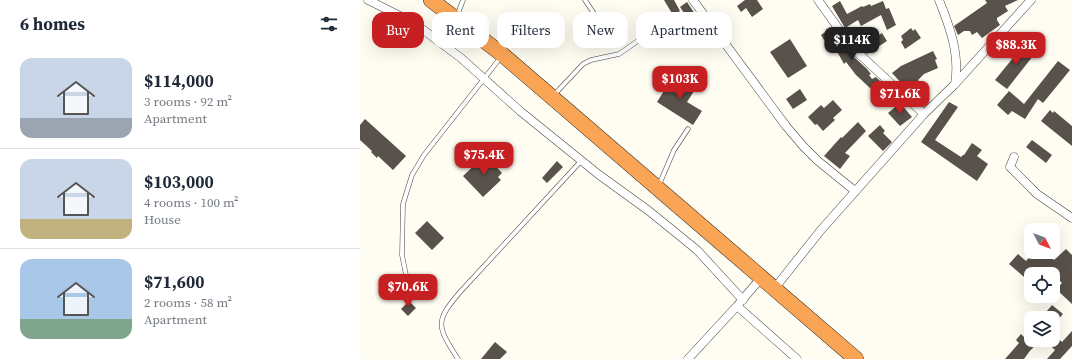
<!DOCTYPE html>
<html lang="en">
<head>
<meta charset="utf-8">
<style>
	:root { --surface:#fff; --page:#f2f2f3; --text:#1f2937; --muted:#747a83; --line:#e0e1e3; --accent:#c72023 }
	body { margin:0; font-family:"Source Serif 4",serif; background:var(--page); color:var(--text); height:100vh; display:flex; flex-direction:column; font-size:15px; white-space:nowrap }
	* { box-sizing:border-box; margin:0 }
	p { font-size:13px; color:var(--muted) }
	.icon { flex:none; width:22px; height:22px; fill:none; stroke:currentColor; stroke-width:2; stroke-linecap:round; stroke-linejoin:round }
	.map { position:relative; flex:1; overflow:hidden }
	.details { display:flex; flex-direction:column; background:var(--surface); width:360px }
	.details>* { flex:none }
	.top-card { position:absolute; left:12px; top:12px; width:380px; height:36px; display:flex; gap:8px }
	.needle { width:26px; rotate:132deg }
	.tools { position:absolute; left:664px; top:223px; display:grid; gap:8px }
	.tools a { display:grid; place-items:center; width:36px; height:36px; border-radius:8px; background:var(--surface); box-shadow:0 4px 16px #0002; font-size:20px }
	.price { position:absolute; translate:-50% -34px; padding:0 9px; border-radius:8px; background:var(--accent); color:#fff; font-size:13px; line-height:26px; filter:drop-shadow(0 1px 2px #0008) }
	.price::after { content:''; position:absolute; left:50%; top:24px; width:12px; height:9px; margin-left:-6px; background:inherit; clip-path:polygon(0 0,100% 0,50% 100%) }
	.price.current { background:#222; color:#fff }
	ul { padding:0; list-style:none }
	li { display:flex; align-items:center; gap:12px; height:100px; padding:0 20px }
	li+li { border-top:1px solid var(--line) }
	li span { display:grid; place-items:center; flex:none; width:112px; height:80px; border-radius:12px; color:#555 }
	li>.icon { margin-inline-start:auto }
	span .icon { width:48px; height:48px; fill:#fffc; stroke-width:1 }
	li b { font-size:17px }
	h2 { display:flex; justify-content:space-between; align-items:center; height:48px; padding:0 20px; font-size:17px }
	.pill { padding:0 14px; border-radius:12px; background:var(--surface); box-shadow:0 4px 16px #0002; font-size:14px; line-height:36px }
	.pill.current { background:var(--accent); color:#fff }
	main { display:flex; flex:1; min-height:0 }
	.map>svg:first-child { display:block }
</style>
</head>
<body>
<main>
<section class="details">
<h2>6 homes<svg class="icon" aria-label="filters" viewBox="0 0 24 24"><path d="M4 7h16M4 17h16"/><circle cx="9" cy="7" r="2"/><circle cx="15" cy="17" r="2"/></svg></h2>
<ul>
<li><span style="background:linear-gradient(#c9d6e8 75%,#9aa5b1 0)"><svg class="icon" aria-label="home" viewBox="0 0 24 24"><path d="M3 11l9-7 9 7M6 9v11h12V9"/></svg></span><div><b>$114,000</b><p>3 rooms · 92 m²</p><p>Apartment</p></div></li>
<li><span style="background:linear-gradient(#c9d6e8 75%,#c2b280 0)"><svg class="icon" aria-label="home" viewBox="0 0 24 24"><path d="M3 11l9-7 9 7M6 9v11h12V9"/></svg></span><div><b>$103,000</b><p>4 rooms · 100 m²</p><p>House</p></div></li>
<li><span style="background:linear-gradient(#a9c7e8 75%,#7fa58c 0)"><svg class="icon" aria-label="home" viewBox="0 0 24 24"><path d="M3 11l9-7 9 7M6 9v11h12V9"/></svg></span><div><b>$71,600</b><p>2 rooms · 58 m²</p><p>Apartment</p></div></li>
</ul>
</section>
<div class="map">
<svg width="712" height="359" viewBox="0 0 712 359">
	<rect width="100%" height="100%" fill="#fffdf2"/>
	<path fill="#59514b" d="M304 0H314L320 11 313 15Z
		M385 0H397L403 9 392 17 386 8 381 12 377 6Z
		M625 0H658L645 6 648 11 637 18V20L640 25 622 38 617 32 612 35 610 31H604L598 35 594 26 627 3Z
		M480 1 487 14 502 6 503 7 510 4 511 6 523 1 526 9 529 8 536 25 527 30 521 15 501 26 498 20 485 28 472 6Z
		M327 2 335 14 328 19 320 7Z
		M471 28 493 56 507 69 511 74 509 75 512 79 516 77 522 83 515 90 512 87 510 88 496 75 486 62 484 64 469 37 464 40 461 35Z
		M551 28 553 31 555 29 561 38 545 49 541 42 543 40 541 36Z
		M509 32 513 39 522 33 527 41 507 54 496 42 499 39V38Z
		M430 39 447 66 428 78 410 52Z
		M666 42 677 51 647 89 635 80Z
		M573 51 577 59 575 60 578 68 564 74 558 80 564 86 555 94 546 86 545 87 532 73 541 66Z
		M698 61 710 70 683 103 678 99 665 119 652 111 648 115 637 105 649 91 664 104Z
		M314 75 336 88 327 102 342 111 333 125 297 102Z
		M440 89 447 100 433 109 426 99Z
		M473 100 482 110 473 118 475 120 463 131 457 124 455 125 448 117 461 105 464 108Z
		M589 102 598 107 575 140 601 157 603 155H604L612 143 622 150 617 156 628 164 617 181 561 142Z
		M540 103 552 117 540 126 528 113Z
		M690 110 693 113 694 111 712 126V146L681 121Z
		M5 119 46 156 33 170 18 156 17 158 11 152 12 151 0 140V125Z
		M498 122 506 131 485 153 490 156 480 169 464 156 481 137 482 138Z
		M520 125 525 131 523 133 532 142 523 151 508 136Z
		M672 140 692 155 686 163 666 147Z
		M122 158 125 161 128 158 142 173 138 177 141 180 123 197 103 176Z
		M197 161 203 167 187 183 182 178Z
		M67 221 84 238 72 250 55 233Z
		M706 249 712 255V304L696 289 702 283 693 274H671V283L649 264 658 254 666 261 674 252H685L694 260Z
		M49 301 56 308 48 316 41 309Z
		M692 305 703 314 693 325V318H681Z
		M671 329V340H680L669 352 664 359H645L659 343 656 340 661 334 664 337Z
		M712 331V346L700 359H687L695 350 684 340H693V334L702 342Z
		M135 342 147 352 140 359H121Z"/>
	<g fill="none" stroke-linecap="round" stroke-linejoin="round">
		<g stroke="#434343" stroke-width="5">
			<path id="lane" d="M225 0 235 15
				M97 16 103 0
				M193 96 223 64 231 60 259 54 282 38
				M299 185 314 150 328 129
				M50 295 42 255 43 204 52 175 64 155 141 57
				M98 359C77 326 74 322 101 291L221 161"/>
		</g>
		<g stroke="#434343" stroke-width="9">
			<path id="street" d="M8 0 54 23 101 58 160 111 238 174 289 211 337 250 383 300
				M333 0 426 126 443 146 458 161 495 191
				M458 0 486 39 497 52 564 114
				M579 0C590 27 600 55 595 84
				M654 157 650 167 677 194 712 218
				M414 289 461 230 564 114 595 84 671 0
				M377 306 437 359
				M328 359 377 306 401 278"/>
		</g>
		<g stroke="#212121" stroke-width="16">
			<path id="highway" d="M71 0 143 55 496 359"/>
		</g>
		<use href="#lane" stroke="#fff" stroke-width="4"/>
		<use href="#street" stroke="#fff" stroke-width="8"/>
		<use href="#highway" stroke="#faa555" stroke-width="15"/>
	</g>
</svg>
<div class="tools">
<a><svg class="needle" viewBox="-14 -14 28 28"><path d="M0-13l5 13h-10z" fill="#e53935"/><path d="M0 13l5-13h-10z" fill="#747a83"/></svg></a>
<a><svg class="icon" aria-label="locate" viewBox="0 0 24 24"><circle cx="12" cy="12" r="6"/><path d="M12 2v4M12 18v4M2 12h4M18 12h4"/></svg></a>
<a><svg class="icon" aria-label="layers" viewBox="0 0 24 24"><path d="M12 4l9 5-9 5-9-5zM3 14l9 5 9-5"/></svg></a>
</div>
<b class="price current" style="left:492px;top:61px">$114K</b>
<b class="price" style="left:656px;top:66px">$88.3K</b>
<b class="price" style="left:320px;top:100px">$103K</b>
<b class="price" style="left:540px;top:115px">$71.6K</b>
<b class="price" style="left:124px;top:176px">$75.4K</b>
<b class="price" style="left:48px;top:308px">$70.6K</b>
<div class="top-card">
<a class="pill current">Buy</a>
<a class="pill">Rent</a>
<a class="pill">Filters</a>
<a class="pill">New</a>
<a class="pill">Apartment</a>
</div>
</div>
</main>
</body>
</html>
